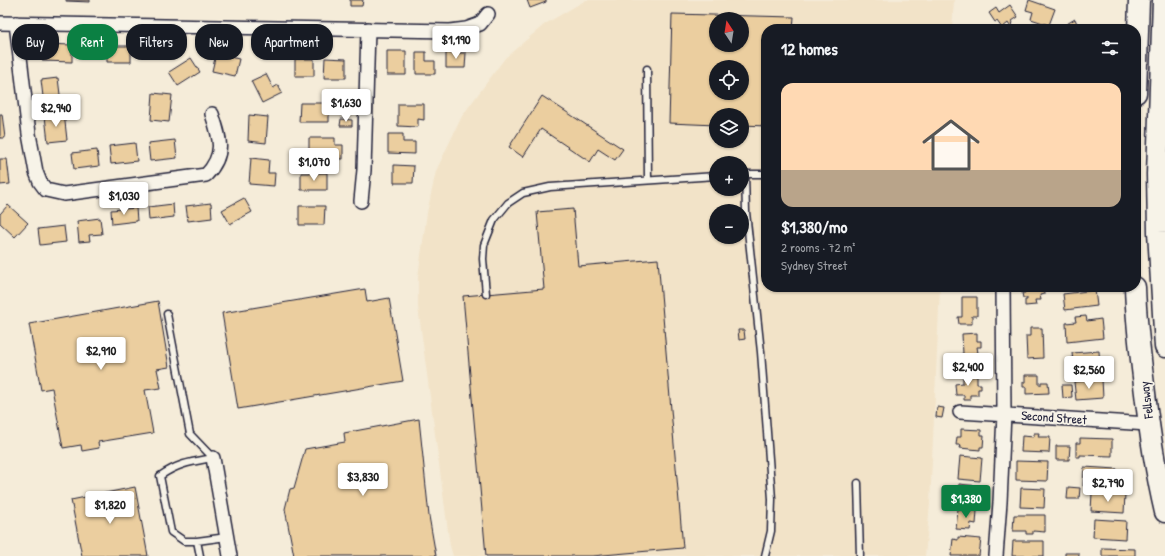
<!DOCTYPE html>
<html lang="en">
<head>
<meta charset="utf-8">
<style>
	:root { --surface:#171b24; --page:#242831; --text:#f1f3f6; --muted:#9ea1a6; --accent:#0b8043 }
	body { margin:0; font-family:"Patrick Hand",sans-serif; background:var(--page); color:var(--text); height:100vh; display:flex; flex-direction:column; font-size:15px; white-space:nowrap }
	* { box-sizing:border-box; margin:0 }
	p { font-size:13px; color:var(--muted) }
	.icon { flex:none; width:22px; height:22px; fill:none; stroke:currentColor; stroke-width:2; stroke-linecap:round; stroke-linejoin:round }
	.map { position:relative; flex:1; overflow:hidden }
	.details { position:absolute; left:761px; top:24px; width:380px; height:268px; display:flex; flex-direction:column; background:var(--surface); border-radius:16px; box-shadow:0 1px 3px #0004 }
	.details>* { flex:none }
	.banner { position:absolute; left:12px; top:24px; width:380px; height:36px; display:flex; gap:8px }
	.needle { width:26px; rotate:348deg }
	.buttons { position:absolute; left:709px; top:12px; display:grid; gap:8px }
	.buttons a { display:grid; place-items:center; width:40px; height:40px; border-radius:50%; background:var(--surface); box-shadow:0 1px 3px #0004; font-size:20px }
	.price { position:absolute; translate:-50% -34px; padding:0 9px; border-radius:4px; background:#fff; color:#222; font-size:13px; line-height:26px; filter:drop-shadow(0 1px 2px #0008) }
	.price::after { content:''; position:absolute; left:50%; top:24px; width:12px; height:9px; margin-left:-6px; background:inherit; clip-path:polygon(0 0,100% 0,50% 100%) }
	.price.current { background:var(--accent); color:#fff }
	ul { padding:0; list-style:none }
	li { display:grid; align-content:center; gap:8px; height:212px; padding:0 20px }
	li span { display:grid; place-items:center; height:124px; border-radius:12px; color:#555 }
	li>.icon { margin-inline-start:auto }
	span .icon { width:72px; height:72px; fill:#fffc; stroke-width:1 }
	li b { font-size:17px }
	h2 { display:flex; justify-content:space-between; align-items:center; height:48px; padding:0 20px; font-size:17px }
	.pill { padding:0 14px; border-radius:16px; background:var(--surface); box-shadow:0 1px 3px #0004; font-size:14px; line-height:36px }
	.pill.current { background:var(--accent); color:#fff }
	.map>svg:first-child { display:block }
</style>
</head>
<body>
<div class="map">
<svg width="1165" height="556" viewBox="0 0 1165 556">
	<rect width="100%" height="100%" fill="#f5ecd9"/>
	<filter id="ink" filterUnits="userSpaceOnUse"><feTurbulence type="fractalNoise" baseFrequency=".025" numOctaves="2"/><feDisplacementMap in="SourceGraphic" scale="8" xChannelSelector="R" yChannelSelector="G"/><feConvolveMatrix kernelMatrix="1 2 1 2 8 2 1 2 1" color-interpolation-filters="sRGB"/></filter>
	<g filter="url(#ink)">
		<path fill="#f2e3c8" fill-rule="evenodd" d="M586 0H954L952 29H766V287H940L930 504 925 556H453L450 546 418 307V277L427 213 436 171 462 116 505 58 545 24ZM716 19H742V45H716ZM716 67H742V93H716ZM716 115H742V141H716ZM716 163H742V189H716ZM716 211H742V237H716Z"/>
		<path fill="#ebce9f" stroke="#22223b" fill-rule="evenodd" d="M66 0H90V2L66 1Z
			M350 0H363L362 6H350Z
			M527 0H546V2L530 8Z
			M1029 0 1055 9 1049 25 1031 19 1033 12 1026 10Z
			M1010 5 1018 17 1012 21 1013 23 1010 26 1008 23 1002 28 997 21 995 22 989 13 996 8 999 13Z
			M672 14 794 17 793 29H766V126L742 125V115H716V125L669 123ZM716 19H742V45H716ZM716 67H742V93H716Z
			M1075 19 1078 26 1076 28V29H1067L1065 25Z
			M43 44 72 45V62L43 61Z
			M107 46H131V62H107Z
			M387 51H406V75H387Z
			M416 52H426V61H435V74H416Z
			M446 53H466L465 68H446Z
			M216 54 239 59 235 76 212 71Z
			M191 58 200 72 178 86 169 72Z
			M325 58 346 59V78H324Z
			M295 59H314V76H295Z
			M266 74 273 88 278 85 282 93 262 103 251 81Z
			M58 78 61 103 44 105 41 80Z
			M153 93 172 95 169 122 151 120Z
			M542 96 623 149 615 160 598 149 590 162 541 129 523 157 509 147Z
			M300 103H329V122H299Z
			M398 104H424V120L418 119V127L398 126Z
			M64 113 67 140 48 142 45 116Z
			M0 114H2L5 138H0Z
			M249 115 268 117 266 143 248 141Z
			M341 119 352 120V126H340Z
			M388 134H403V142H415V154L388 153Z
			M309 138H335V145H343V159L309 158Z
			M175 140 177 158 150 161 148 143Z
			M135 143 137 161 111 164 109 146Z
			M97 150 99 166 74 169 72 153Z
			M251 158 269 160 268 173H275L274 186 249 184Z
			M0 159H7L10 184 0 185Z
			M394 165 414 166 413 183H394Z
			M301 173H327V190H301Z
			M244 198 252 212 230 224 222 210Z
			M211 203 212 218 188 221 186 206Z
			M173 204 174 217 149 220 148 207Z
			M8 205 28 223 15 237 0 223V214Z
			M299 206H325L324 225H299Z
			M136 208 137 221 112 224 111 210Z
			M573 209 578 266 658 259 683 548 592 556H486L463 296 544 289 537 212Z
			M100 218 102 234 89 235 90 241 79 242 77 221Z
			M64 226 66 242 40 245 38 229Z
			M1025 287H1043L1044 294 1040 295 1041 300H1035L1036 305 1025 306V300H1027V298H1023L1022 293H1025Z
			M365 289 367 302 389 298 403 381 238 409 222 313Z
			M1095 290 1097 306 1065 310 1063 294Z
			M962 297H977V316H972V324H959L958 317H962Z
			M158 301 169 367 157 369 161 388 145 390 153 433 98 442 99 448 82 451 81 445 63 448 52 388 41 390 29 324Z
			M1086 316 1087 321 1101 319 1103 338 1067 342 1066 323 1076 322 1075 317Z
			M1030 328H1042L1043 358 1027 359 1026 336H1030Z
			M738 330H744L745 339 739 340Z
			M977 333V341H981V347H977L978 353 973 354V361H961V354H963L962 334Z
			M1099 351 1100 368 1074 370 1072 353Z
			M1025 375H1039V385H1041V382H1048L1049 393 1026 394V387H1023V382H1025Z
			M977 376V384H981V389H978V395H970V400H964V395H956L955 384 963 383V377Z
			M1102 379 1103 398 1076 400 1074 382Z
			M1062 385H1071L1072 397 1063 398Z
			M937 407 944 408 942 418 936 417Z
			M419 419 429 516 436 556H294L285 509 290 489 294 488 305 449 345 442 344 433Z
			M961 429 981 430V435H984L983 447H980V450L960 448 961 445H956L957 437H961Z
			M1034 433H1039L1038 437H1050L1049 453 1021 452 1022 436 1034 437Z
			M1080 438 1112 439V456L1080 455V457H1076V443H1080Z
			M1056 446H1070L1069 460H1056Z
			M960 456 982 458 980 481 958 479Z
			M1016 461 1048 462 1047 481 1016 480Z
			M1084 467 1117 469 1116 487 1083 486Z
			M959 484 978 486 976 502 957 501Z
			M135 487 148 556H82L71 500Z
			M1068 487 1080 488 1079 499H1067Z
			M1021 488 1045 489 1044 508 1020 507Z
			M1092 493 1125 494 1124 513 1091 511Z
			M958 509 977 511 976 524 971 523 970 530 956 529Z
			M1014 515H1045V532L1033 531V534H1026V531H1013Z
			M1094 519 1126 521 1125 539 1093 537Z
			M958 537 981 539 979 556H951L953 539 958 540Z
			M1013 541H1044V556H1012Z
			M1102 548 1135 549V556H1102Z
			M1065 553H1079V556H1065Z"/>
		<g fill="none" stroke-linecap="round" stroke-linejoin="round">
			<g stroke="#22223b" stroke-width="9">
				<path id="service" d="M647 69 648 180
					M742 174H745L746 212 761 352 772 499 771 531 765 556
					M745 174H766
					M486 294 483 259 484 245 494 220 508 203 523 193 550 187 716 176
					M167 314 190 434 213 458
					M213 458C191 462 179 463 160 476L171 532 184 541H197L227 537
					M858 483 860 556
					M197 541 200 556"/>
			</g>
			<g stroke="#22223b" stroke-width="16">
				<path id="minor" d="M0 23 450 31 466 29 480 24 488 14
					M16 23 29 134 36 172 40 182 46 190 64 194 206 175C226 154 220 138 212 114
					M361 201 364 170 368 29
					M960 412 1148 424
					M213 458 230 556
					M996 556 1000 502 1004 414 1003 287"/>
			</g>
			<g stroke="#22223b" stroke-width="23">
				<path id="primary" d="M1163 0 1157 174 1158 232 1165 347
					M1136 93 1139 0
					M1135 287C1136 320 1140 353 1144 385 1149 428 1155 470 1165 512"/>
			</g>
			<use href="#service" stroke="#f7f3e8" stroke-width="6"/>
			<use href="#minor" stroke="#f7f3e8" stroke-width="13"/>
			<use href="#primary" stroke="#f7f3e8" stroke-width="20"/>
		</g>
	</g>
	<g text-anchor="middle" stroke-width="3.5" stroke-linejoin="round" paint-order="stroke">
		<g font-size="13" fill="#22223b" stroke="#f7f3e8">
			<text transform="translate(1146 400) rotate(-97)" y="5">Fellsway</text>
			<text transform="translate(1054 417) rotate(4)" y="5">Second Street</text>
		</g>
	</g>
</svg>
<div class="buttons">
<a><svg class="needle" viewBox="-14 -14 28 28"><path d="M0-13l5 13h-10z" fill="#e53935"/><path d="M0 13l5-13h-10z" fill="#9ea1a6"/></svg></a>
<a><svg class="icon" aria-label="locate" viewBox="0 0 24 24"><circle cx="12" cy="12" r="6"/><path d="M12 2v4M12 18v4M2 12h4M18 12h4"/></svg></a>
<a><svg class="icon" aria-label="layers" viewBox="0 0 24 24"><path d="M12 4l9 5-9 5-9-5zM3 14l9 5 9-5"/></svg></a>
<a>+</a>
<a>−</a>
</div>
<b class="price" style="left:456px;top:60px">$1,190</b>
<b class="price" style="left:346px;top:123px">$1,630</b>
<b class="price" style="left:56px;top:128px">$2,940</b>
<b class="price" style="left:314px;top:182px">$1,070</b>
<b class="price" style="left:124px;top:216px">$1,030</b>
<b class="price" style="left:101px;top:371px">$2,910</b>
<b class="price" style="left:968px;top:387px">$2,400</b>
<b class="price" style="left:1089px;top:390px">$2,560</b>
<b class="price" style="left:363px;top:497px">$3,830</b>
<b class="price" style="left:1108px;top:503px">$2,790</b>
<b class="price current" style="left:966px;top:519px">$1,380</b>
<b class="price" style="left:110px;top:525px">$1,820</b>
<div class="banner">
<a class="pill">Buy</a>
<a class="pill current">Rent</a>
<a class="pill">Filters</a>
<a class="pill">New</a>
<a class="pill">Apartment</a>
</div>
<section class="details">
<h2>12 homes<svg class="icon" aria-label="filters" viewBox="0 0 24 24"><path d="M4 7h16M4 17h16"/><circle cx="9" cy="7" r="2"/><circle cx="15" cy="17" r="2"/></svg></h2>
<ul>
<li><span style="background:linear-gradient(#ffd9b3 70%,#b9a48a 0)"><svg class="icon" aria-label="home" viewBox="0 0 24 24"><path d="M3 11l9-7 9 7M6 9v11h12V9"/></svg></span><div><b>$1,380/mo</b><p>2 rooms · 72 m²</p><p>Sydney Street</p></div></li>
</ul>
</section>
</div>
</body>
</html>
